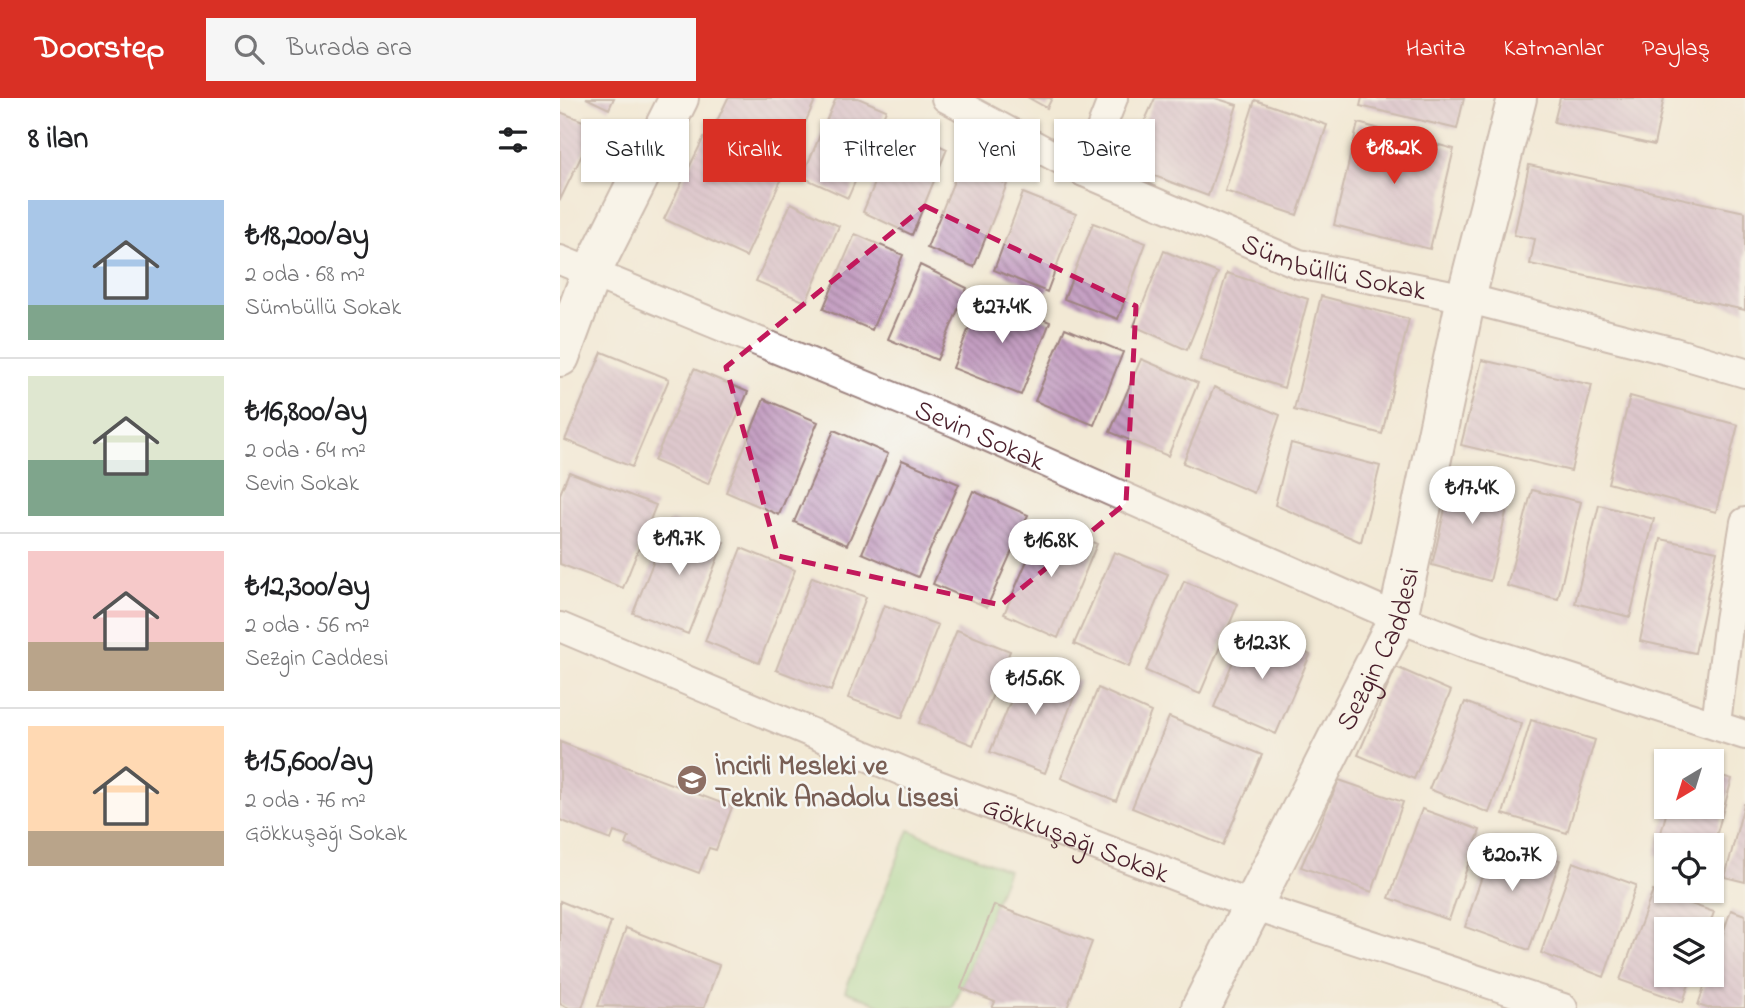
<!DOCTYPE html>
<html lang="tr">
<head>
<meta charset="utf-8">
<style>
	:root { --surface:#fff; --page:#f6f6f6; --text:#202124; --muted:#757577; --line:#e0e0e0; --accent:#d93025 }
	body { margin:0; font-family:"Indie Flower",sans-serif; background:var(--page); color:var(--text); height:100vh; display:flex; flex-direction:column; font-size:26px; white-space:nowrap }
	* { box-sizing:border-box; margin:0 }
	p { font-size:23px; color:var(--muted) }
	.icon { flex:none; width:38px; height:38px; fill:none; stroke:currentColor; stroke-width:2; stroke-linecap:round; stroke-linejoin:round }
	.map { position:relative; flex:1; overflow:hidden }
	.sheet { display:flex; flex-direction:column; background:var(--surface); width:560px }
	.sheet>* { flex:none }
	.top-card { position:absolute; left:21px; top:21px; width:665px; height:63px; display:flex; gap:14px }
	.needle { width:46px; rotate:218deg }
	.tools { position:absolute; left:1094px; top:651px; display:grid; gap:14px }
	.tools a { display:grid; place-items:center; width:70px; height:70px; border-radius:0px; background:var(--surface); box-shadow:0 2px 5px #0004; font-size:35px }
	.price { position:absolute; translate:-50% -60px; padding:0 16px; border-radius:24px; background:#fff; color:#222; font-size:23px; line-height:46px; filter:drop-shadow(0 2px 4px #0008) }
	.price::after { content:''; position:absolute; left:50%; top:42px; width:21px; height:16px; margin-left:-10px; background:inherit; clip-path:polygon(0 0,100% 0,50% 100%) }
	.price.on { background:var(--accent); color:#fff }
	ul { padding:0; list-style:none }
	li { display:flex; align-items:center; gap:21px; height:175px; padding:0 28px }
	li+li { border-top:2px solid var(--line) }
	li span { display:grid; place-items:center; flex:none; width:196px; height:140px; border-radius:0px; color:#555 }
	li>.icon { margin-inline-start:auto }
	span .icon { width:84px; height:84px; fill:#fffc; stroke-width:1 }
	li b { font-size:30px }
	h2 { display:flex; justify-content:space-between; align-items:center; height:84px; padding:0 28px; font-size:30px }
	.chip { padding:0 24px; border-radius:0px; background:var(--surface); box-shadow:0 2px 5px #0004; font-size:24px; line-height:63px }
	.chip.on { background:var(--accent); color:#fff }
	header { display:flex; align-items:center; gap:42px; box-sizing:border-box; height:98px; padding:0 35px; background:var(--accent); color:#fff }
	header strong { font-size:33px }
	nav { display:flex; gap:38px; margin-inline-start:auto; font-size:24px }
	.search { width:490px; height:63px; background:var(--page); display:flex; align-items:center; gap:18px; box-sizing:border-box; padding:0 24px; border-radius:0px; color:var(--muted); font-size:26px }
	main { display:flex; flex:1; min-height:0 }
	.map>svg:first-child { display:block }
</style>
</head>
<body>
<header>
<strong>Doorstep</strong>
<div class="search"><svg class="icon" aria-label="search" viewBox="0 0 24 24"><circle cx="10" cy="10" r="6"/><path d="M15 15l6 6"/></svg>Burada ara</div>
<nav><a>Harita</a><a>Katmanlar</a><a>Paylaş</a></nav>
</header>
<main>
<section class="sheet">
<h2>8 ilan<svg class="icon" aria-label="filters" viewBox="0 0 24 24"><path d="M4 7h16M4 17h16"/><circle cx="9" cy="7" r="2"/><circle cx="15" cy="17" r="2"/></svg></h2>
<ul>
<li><span style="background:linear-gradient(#a9c7e8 75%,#7fa58c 0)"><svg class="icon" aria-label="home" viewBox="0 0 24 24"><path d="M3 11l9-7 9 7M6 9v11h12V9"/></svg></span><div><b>₺18,200/ay</b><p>2 oda · 68 m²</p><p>Sümbüllü Sokak</p></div></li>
<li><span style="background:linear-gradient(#dfe7d0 60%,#7fa58c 0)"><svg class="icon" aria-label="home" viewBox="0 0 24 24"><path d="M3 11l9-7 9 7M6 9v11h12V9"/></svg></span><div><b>₺16,800/ay</b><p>2 oda · 64 m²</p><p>Sevin Sokak</p></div></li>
<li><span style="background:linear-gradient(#f6c9c9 65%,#b9a48a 0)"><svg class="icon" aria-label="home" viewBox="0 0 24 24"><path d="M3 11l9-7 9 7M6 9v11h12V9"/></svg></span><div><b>₺12,300/ay</b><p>2 oda · 56 m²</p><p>Sezgin Caddesi</p></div></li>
<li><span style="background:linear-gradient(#ffd9b3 75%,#b9a48a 0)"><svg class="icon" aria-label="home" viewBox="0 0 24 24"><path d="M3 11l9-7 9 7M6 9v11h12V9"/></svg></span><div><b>₺15,600/ay</b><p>2 oda · 76 m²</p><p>Gökkuşağı Sokak</p></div></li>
</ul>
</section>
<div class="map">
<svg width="1185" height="910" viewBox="0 0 1185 910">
	<defs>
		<pattern id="building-back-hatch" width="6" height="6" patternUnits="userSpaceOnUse" patternTransform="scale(1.75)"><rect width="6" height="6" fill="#c49fc2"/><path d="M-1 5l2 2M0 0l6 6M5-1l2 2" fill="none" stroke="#a1819e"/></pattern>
	</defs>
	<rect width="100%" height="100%" fill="#f6f6f2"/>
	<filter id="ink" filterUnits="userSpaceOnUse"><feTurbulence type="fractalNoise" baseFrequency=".0143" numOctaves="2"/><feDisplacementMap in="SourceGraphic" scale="14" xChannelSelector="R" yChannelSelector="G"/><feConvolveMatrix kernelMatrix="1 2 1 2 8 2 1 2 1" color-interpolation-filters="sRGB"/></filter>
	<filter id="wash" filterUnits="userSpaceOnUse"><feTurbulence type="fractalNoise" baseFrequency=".00686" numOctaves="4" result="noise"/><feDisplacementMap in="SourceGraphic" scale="28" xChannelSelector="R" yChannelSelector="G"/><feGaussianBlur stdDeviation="1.57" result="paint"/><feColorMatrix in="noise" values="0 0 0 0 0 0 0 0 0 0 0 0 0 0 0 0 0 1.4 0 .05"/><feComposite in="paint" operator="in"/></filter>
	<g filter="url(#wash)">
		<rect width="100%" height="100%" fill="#f2e9d5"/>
		<path fill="#94d389" stroke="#6f795a" stroke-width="2" d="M349 732 448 772 393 910H327L285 893Z"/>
		<g id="blocks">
			<path fill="url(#building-back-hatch)" d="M26 0H54L49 11Z
				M168 0H256L229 62 156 25Z
				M276 0H298L326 12 288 100 242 79Z
				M469 0H492L487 10Z
				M595 0H655L677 7 648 98 565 67Z
				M802 0H904L897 31 800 8Z
				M1000 0H1104L1094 47 994 24Z
				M695 2 767 27 737 117 665 93Z
				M0 14 36 28 0 102Z
				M798 25 894 51 870 151 774 127Z
				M338 29 387 51 352 137 303 114Z
				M144 39 222 80 186 159 104 121Z
				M969 67 1185 114V212L970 166 975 141 954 137Z
				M400 68 447 86 414 169 367 150Z
				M463 95 516 116 487 194 434 172Z
				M231 105 279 128 246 204 196 183Z
				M533 125 586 145 558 221 504 201Z
				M295 136 343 157 312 232 263 211Z
				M604 153 658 175 627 252 574 228Z
				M360 167 407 190 377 262 328 241Z
				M667 175 748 201 724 290 640 262Z
				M422 197 490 224 461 297 393 270Z
				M761 198 849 221 822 336 734 312Z
				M505 230 563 254 534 327 475 303Z
				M42 254 109 281 72 369 5 342Z
				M581 261 638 285 608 358 550 334Z
				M922 262 1032 287 1011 373 901 347Z
				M134 271 188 294 148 386 94 363Z
				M654 289 720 317 694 395 623 365Z
				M1070 298 1178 327 1156 414 1048 385Z
				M204 301 258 324 219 417 166 394Z
				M274 332 328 356 287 447 234 424Z
				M731 345 820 368 801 444 715 407Z
				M342 362 399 386 358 479 302 455Z
				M894 372 952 389 930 483 872 467Z
				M9 374 96 407 63 490 0 466V396Z
				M972 392 1021 404 998 501 947 488Z
				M413 393 468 417 427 509 373 486Z
				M1039 407 1094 421 1070 519 1015 505Z
				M110 422 164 444 128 536 73 515Z
				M484 423 537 446 498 540 444 516Z
				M1101 441 1157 453 1135 555 1080 543Z
				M181 450 235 472 199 565 145 543Z
				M554 454 608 476 569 569 514 546Z
				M252 479 306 499 271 593 216 572Z
				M624 483 678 506 640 596 586 573Z
				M324 507 378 527 342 620 288 600Z
				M687 530 750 557 716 636 654 609Z
				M397 532 450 553 413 647 359 625Z
				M467 563 520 583 485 675 430 654Z
				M836 569 891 593 854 681 798 657Z
				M538 590 591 614 556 703 501 680Z
				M905 604 962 626 929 715 869 691Z
				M609 619 702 657 663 747 572 710Z
				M971 622 1035 642 1007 735 943 716Z
				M0 644 172 709 156 752 149 750 139 775 66 747 69 739 54 734 51 742 0 722Z
				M1152 675 1172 681 1152 753V747H1106V760L1095 757 1108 709H1152Z
				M779 682 843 704 812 794 741 769Z
				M1184 706H1185V784L1165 779Z
				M862 711 920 732 889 822 829 800Z
				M935 739 1000 762 969 852 905 829Z
				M1013 764 1076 787 1044 879 981 855Z
				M1093 793 1154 814 1148 831H1106V877H1132L1123 904 1060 882Z
				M0 803 51 824 22 910H9L0 906Z
				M434 807 532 844 507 910H432L435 904 401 890Z
				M1171 812 1185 817V910H1147L1138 907 1148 877H1152V867Z
				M66 830 159 867 144 910 38 908Z"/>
		</g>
	</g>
	<g filter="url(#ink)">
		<use href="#blocks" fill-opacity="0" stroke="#9e8480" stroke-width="2"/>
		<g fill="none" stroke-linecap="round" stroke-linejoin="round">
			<g stroke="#9e8480" stroke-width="32">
				<g id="street">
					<path id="s1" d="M386 0 524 74 739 166 906 200 1114 254 1185 275"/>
					<path d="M524 74 553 0"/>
					<path id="s2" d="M0 162 397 325 838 520 913 549 1185 637"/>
					<path id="s3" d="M0 529 347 675 693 808 1003 910"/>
					<path d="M1154 626 1156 625 1169 522 1185 424"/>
				</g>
			</g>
			<g stroke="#9e8480" stroke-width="42">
				<g id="secondary">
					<path d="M0 259 31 175 119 0"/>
					<path id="s4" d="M641 910 838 520 906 200 957 0"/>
				</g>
			</g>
			<use href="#street" stroke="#fff" stroke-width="28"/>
			<use href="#secondary" stroke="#fff" stroke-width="38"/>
		</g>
	</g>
	<path d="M0 0H1185V910H0ZM365 108 576 208 566 405 441 507 218 458 166 269Z" fill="#f2e9d5" fill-opacity=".55" fill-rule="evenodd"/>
	<path fill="none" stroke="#c2185b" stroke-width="5" stroke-dasharray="14 9" stroke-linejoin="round" d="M365 108 576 208 566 405 441 507 218 458 166 269Z"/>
	<defs>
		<g id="school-disc" transform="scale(1.575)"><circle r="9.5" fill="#8d6e63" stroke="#f6f6f2"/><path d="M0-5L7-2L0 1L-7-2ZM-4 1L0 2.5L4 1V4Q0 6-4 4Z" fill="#fff"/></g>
	</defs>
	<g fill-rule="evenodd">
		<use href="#school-disc" x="132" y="682"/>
	</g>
	<g text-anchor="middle" stroke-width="5" stroke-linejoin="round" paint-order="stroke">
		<g font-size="28" fill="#4a1f2b" stroke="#f6f6f2">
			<text dy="10" stroke="none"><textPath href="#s1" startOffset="425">Sümbüllü Sokak</textPath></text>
			<text dy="10" stroke="none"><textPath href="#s2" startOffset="455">Sevin Sokak</textPath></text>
			<text dy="10" stroke="none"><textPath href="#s4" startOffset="401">Sezgin Caddesi</textPath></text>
			<text dy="10" stroke="none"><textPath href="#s3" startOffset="558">Gökkuşağı Sokak</textPath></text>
		</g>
		<g font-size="28" font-weight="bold" fill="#785e54" stroke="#f6f6f2" text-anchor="start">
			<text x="155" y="676">İncirli Mesleki ve<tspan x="155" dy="32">Teknik Anadolu Lisesi</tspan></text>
		</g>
	</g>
</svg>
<div class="tools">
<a><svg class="needle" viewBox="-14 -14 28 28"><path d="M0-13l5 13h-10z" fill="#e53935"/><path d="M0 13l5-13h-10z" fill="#757577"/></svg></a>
<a><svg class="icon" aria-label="locate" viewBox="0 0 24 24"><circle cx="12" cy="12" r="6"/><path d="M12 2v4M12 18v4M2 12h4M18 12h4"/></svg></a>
<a><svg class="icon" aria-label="layers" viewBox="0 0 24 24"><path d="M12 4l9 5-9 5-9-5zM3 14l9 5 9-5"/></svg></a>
</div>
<b class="price on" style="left:834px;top:88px">₺18.2K</b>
<b class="price" style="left:442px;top:247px">₺27.4K</b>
<b class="price" style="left:912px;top:428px">₺17.4K</b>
<b class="price" style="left:119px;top:479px">₺19.7K</b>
<b class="price" style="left:491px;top:481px">₺16.8K</b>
<b class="price" style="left:702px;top:583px">₺12.3K</b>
<b class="price" style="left:475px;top:619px">₺15.6K</b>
<b class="price" style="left:952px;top:795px">₺20.7K</b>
<div class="top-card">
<a class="chip">Satılık</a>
<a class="chip on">Kiralık</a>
<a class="chip">Filtreler</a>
<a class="chip">Yeni</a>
<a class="chip">Daire</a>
</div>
</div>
</main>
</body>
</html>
